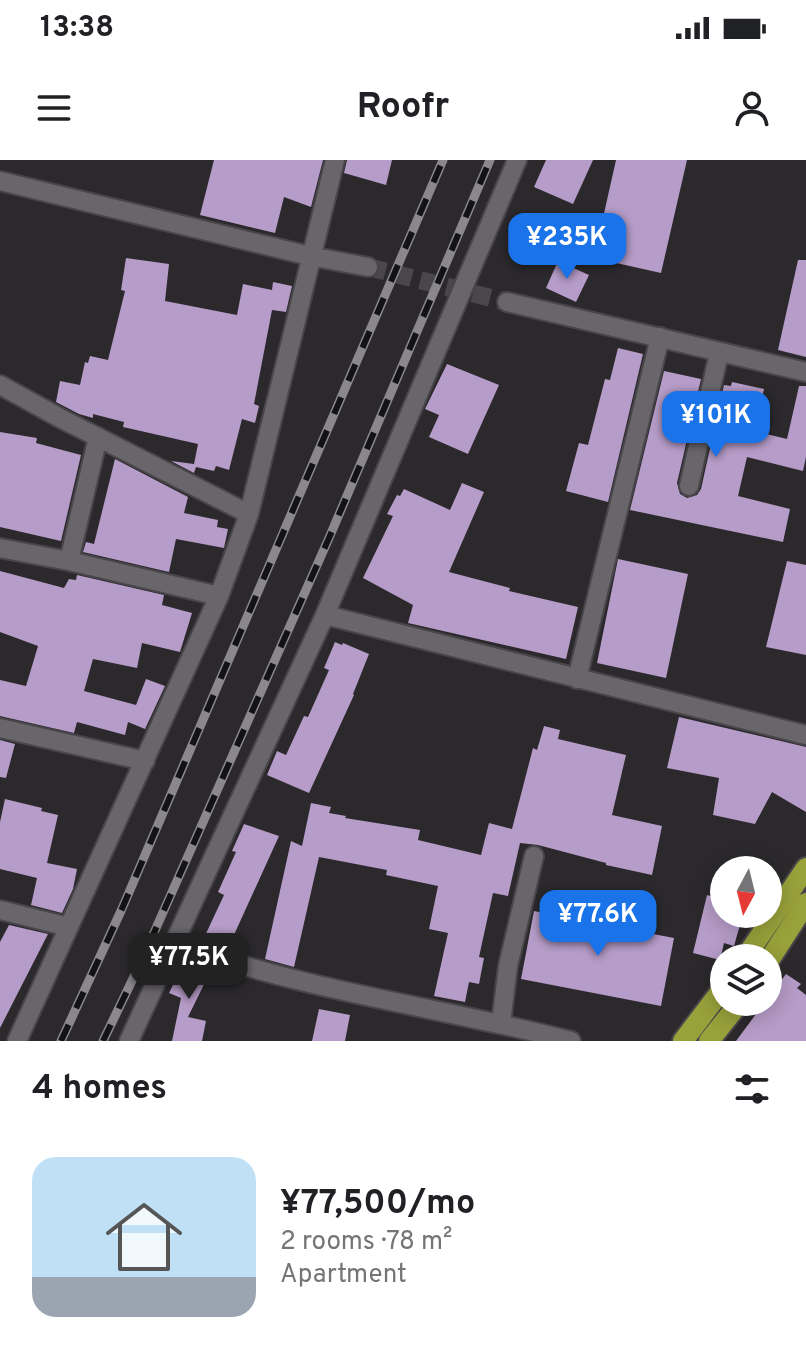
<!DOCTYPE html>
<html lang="en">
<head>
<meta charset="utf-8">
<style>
	:root { --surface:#fff; --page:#f2f2f2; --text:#202124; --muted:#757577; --line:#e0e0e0; --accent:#1a73e8 }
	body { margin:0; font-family:Overpass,sans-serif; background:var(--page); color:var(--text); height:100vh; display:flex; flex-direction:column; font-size:30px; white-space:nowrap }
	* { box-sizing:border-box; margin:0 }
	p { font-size:26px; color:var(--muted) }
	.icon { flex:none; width:44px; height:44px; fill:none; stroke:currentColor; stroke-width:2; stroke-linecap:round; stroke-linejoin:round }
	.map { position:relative; height:881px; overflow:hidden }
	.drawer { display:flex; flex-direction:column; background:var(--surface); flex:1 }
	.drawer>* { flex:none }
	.needle { width:52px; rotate:187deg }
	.controls { position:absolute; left:710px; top:696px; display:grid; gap:16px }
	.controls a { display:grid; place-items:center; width:72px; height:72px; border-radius:50%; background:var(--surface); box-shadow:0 4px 20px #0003; font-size:40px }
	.price { position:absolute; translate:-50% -68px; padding:0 18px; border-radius:16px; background:var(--accent); color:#fff; font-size:26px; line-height:52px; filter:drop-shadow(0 2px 4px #0008) }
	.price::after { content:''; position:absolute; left:50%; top:48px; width:24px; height:18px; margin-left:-12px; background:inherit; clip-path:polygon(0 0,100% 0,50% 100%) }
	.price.current { background:#222; color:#fff }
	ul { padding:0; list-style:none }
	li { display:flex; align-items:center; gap:24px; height:200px; padding:0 32px }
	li+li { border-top:2px solid var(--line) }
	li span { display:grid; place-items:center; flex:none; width:224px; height:160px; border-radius:24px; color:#555 }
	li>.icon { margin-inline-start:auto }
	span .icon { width:96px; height:96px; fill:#fffc; stroke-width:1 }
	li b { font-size:34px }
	h2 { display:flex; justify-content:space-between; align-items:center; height:96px; padding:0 32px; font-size:34px }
	.status { display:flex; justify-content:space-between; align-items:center; height:56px; padding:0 40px; background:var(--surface); direction:ltr }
	.status svg { height:22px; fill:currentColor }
	header { display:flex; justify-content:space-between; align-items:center; height:104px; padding:0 32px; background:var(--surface); font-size:36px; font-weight:700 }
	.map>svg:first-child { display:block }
</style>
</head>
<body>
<div class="status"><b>13:38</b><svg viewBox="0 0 49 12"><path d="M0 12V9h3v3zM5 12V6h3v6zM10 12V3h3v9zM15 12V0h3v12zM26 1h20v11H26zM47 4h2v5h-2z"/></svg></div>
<header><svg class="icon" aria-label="menu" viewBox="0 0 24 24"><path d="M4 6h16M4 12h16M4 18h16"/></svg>Roofr<svg class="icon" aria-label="person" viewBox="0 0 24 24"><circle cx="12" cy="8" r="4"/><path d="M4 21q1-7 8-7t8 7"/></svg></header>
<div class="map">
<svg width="806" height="881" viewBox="0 0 806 881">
	<rect width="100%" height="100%" fill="#2b292c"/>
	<path fill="#b69cc8" d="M214 0H323L311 47 284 37 275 73 200 55Z
		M347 0H392L386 25 344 13Z
		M546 0H593L573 44 534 27Z
		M616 0H687L661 113 594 98Z
		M126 98 169 104 165 141 237 155 243 124 272 130 273 122 292 126 286 152 272 150 254 244 259 246 255 263 242 259 229 310 216 306 214 311 196 307 194 313 171 301 194 304 198 284 123 267 124 262 93 254V258L79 254 56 242 60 221 80 225 85 202 88 203 90 196 108 200 125 131 121 130Z
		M798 100H806V197L778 190Z
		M558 101 589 115 576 142 546 128Z
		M618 188 643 194 608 342 566 331 579 283 588 285 605 219 610 220Z
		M447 204 499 225 468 294 429 277 439 255 425 249Z
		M664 211 701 219 677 323 680 334 687 338 697 335 701 329 724 225 731 226 732 222 764 229 754 271 787 279 799 226H806V297L803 311 747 297 738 336 790 349 783 382 630 350Z
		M0 272 37 278 36 283 81 295 61 381 0 367Z
		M115 299 188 337 184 353 218 360 217 367 228 369 224 388 176 379 169 412 83 392 86 382 94 384Z
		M462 323 484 332 449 412 510 428 509 431 578 447 566 499 408 463 413 445 363 418 393 356 387 354 397 335 400 336 404 329 450 350Z
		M618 399 688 414 666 518 597 503Z
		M787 401 806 405V495L766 487Z
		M0 411 64 428 69 419 76 420 77 415 164 435 162 445 192 453 180 492 142 483 137 508 93 499 84 531 136 545 146 519 165 526 145 569 128 562 125 575 77 562 74 573 0 556V520L26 526 38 486 0 472Z
		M335 482 342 485 343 483 369 494 353 534 354 535 309 633 267 615 277 591 286 595 304 556 308 557 329 510 324 508Z
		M679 557 806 587V652L772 632 755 664 713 655 719 618 667 608Z
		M544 566 560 570 558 579 626 595 612 655 662 666 652 715 606 705V703L538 685 520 683 508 736 493 733 479 797 484 798 479 824 469 822 465 842 434 836 448 773 429 769 438 726 386 715 387 710 319 697 294 807 265 799 291 681 302 686 311 643 331 647 329 653 346 656 345 658 420 670 418 680 481 695 489 663 512 669 533 588 537 590Z
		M0 580 15 584 6 618 0 617Z
		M5 639 42 648 41 651 58 655 47 703 77 709 73 729 62 753 31 745 37 718 0 709V662Z
		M244 664 279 676 228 788 203 780 224 735 218 732 236 692 232 691Z
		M707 735 724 740V754H743L734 786 724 783 720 800 693 793Z
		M534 751 674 778 661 846 521 819Z
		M9 765 48 774 0 868V782Z
		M185 800 212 808 188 857 206 861 202 881H172L181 838 169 833Z
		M786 814 801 824 797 828 806 835V881H736L765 842H768V838Z
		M319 849 350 855 345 881H312Z"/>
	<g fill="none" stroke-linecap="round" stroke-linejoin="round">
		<path stroke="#49474a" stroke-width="18" stroke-dasharray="18 9" stroke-linecap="butt" d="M368 107 507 142"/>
		<g stroke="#48464a" stroke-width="22">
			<path id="minor" d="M0 21 310 96 368 107
				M507 142 806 212
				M0 225 60 258 249 354
				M689 326 719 193
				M0 388 69 401 219 436
				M69 401 98 277
				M325 455 806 575
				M577 519 660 177
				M0 568 145 601
				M0 750 69 767
				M176 783C303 831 440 847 571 881
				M501 863 508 806 534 696
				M17 881 219 436 249 354 335 0
				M129 881 325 455 517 0"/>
		</g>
		<g stroke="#48464a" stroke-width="24">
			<path id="primary" d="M745 798 806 708
				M768 802 806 743
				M683 881 724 827
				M709 881 740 842"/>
		</g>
		<use href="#minor" stroke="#69666b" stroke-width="18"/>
		<use href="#primary" stroke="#99a13b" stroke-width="20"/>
		<g stroke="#8a888b" stroke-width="9">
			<path id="rail" d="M61 881 121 751 443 0
				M103 881 141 802 329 378 490 0"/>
		</g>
		<use href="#rail" stroke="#131214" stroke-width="6" stroke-dasharray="18" stroke-linecap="butt"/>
	</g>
</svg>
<div class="controls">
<a><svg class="needle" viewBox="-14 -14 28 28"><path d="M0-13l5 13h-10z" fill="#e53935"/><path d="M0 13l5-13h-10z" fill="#757577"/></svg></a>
<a><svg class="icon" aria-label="layers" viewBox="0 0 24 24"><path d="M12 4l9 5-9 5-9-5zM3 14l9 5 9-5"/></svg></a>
</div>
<b class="price" style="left:567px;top:121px">¥235K</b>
<b class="price" style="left:716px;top:299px">¥101K</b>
<b class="price" style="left:598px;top:798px">¥77.6K</b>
<b class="price current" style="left:189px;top:841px">¥77.5K</b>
</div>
<section class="drawer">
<h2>4 homes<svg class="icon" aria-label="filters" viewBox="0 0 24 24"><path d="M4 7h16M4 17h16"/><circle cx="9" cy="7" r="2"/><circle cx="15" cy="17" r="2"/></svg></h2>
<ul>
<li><span style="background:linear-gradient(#bfe0f5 75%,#9aa5b1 0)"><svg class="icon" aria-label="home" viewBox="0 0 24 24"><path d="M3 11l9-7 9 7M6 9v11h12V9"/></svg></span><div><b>¥77,500/mo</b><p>2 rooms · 78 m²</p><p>Apartment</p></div></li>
</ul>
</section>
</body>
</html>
